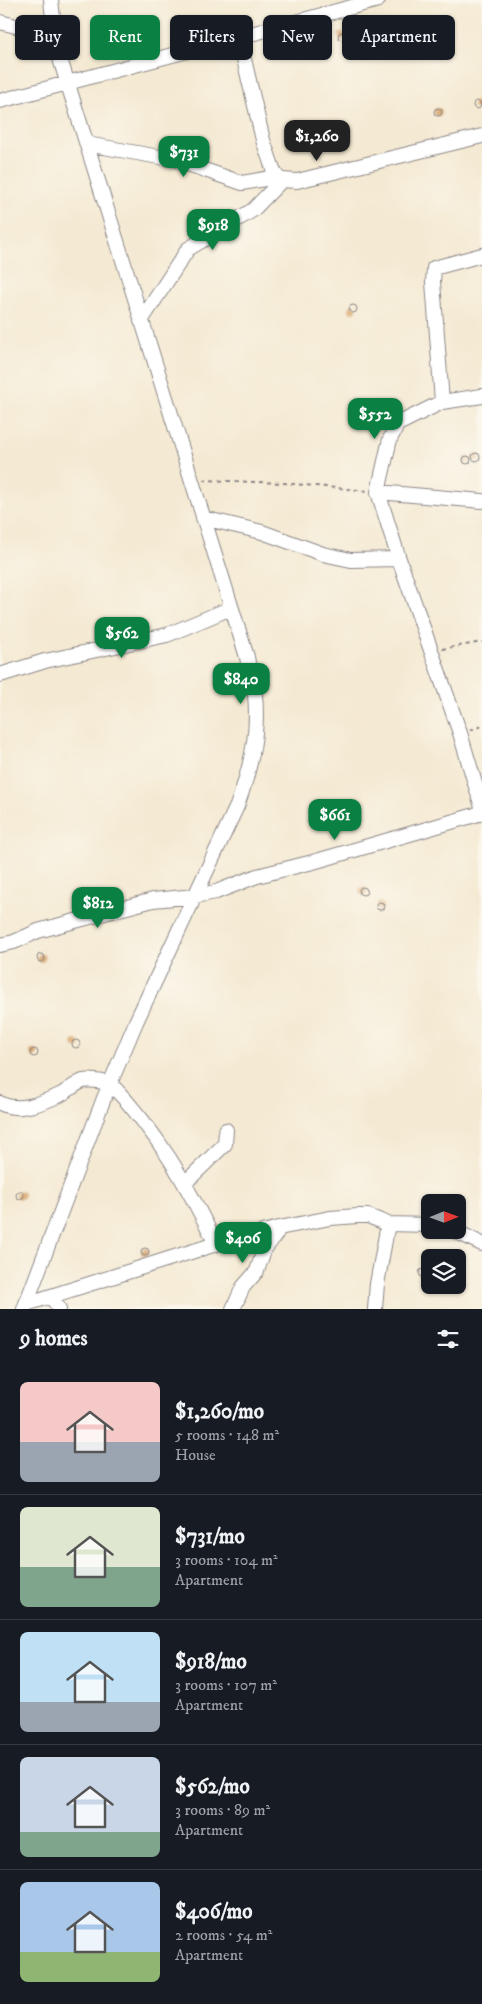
<!DOCTYPE html>
<html lang="en">
<head>
<meta charset="utf-8">
<style>
	:root { --surface:#171b24; --page:#20242c; --text:#f1f3f6; --muted:#9ea1a6; --line:#363941; --accent:#0b8043 }
	body { margin:0; font-family:"IM FELL DW Pica",serif; background:var(--page); color:var(--text); height:100vh; display:flex; flex-direction:column; font-size:19px; white-space:nowrap }
	* { box-sizing:border-box; margin:0 }
	p { font-size:16px; color:var(--muted) }
	.icon { flex:none; width:28px; height:28px; fill:none; stroke:currentColor; stroke-width:2; stroke-linecap:round; stroke-linejoin:round }
	.map { position:relative; height:1309px; overflow:hidden }
	.sheet { display:flex; flex-direction:column; background:var(--surface); flex:1 }
	.sheet>* { flex:none }
	.guide { position:absolute; left:15px; top:15px; width:452px; height:45px; display:flex; gap:10px }
	.needle { width:32px; rotate:89deg }
	.buttons { position:absolute; left:421px; top:1194px; display:grid; gap:10px }
	.buttons a { display:grid; place-items:center; width:45px; height:45px; border-radius:8px; background:var(--surface); box-shadow:0 1px 4px #0004; font-size:25px }
	.price { position:absolute; translate:-50% -42px; padding:0 11px; border-radius:10px; background:var(--accent); color:#fff; font-size:16px; line-height:32px; filter:drop-shadow(0 1px 2px #0008) }
	.price::after { content:''; position:absolute; left:50%; top:30px; width:15px; height:11px; margin-left:-8px; background:inherit; clip-path:polygon(0 0,100% 0,50% 100%) }
	.price.selected { background:#222; color:#fff }
	ul { padding:0; list-style:none }
	li { display:flex; align-items:center; gap:15px; height:125px; padding:0 20px }
	li+li { border-top:1px solid var(--line) }
	li span { display:grid; place-items:center; flex:none; width:140px; height:100px; border-radius:8px; color:#555 }
	li>.icon { margin-inline-start:auto }
	span .icon { width:60px; height:60px; fill:#fffc; stroke-width:1 }
	li b { font-size:21px }
	h2 { display:flex; justify-content:space-between; align-items:center; height:60px; padding:0 20px; font-size:21px }
	.chip { padding:0 18px; border-radius:8px; background:var(--surface); box-shadow:0 1px 4px #0004; font-size:18px; line-height:45px }
	.chip.selected { background:var(--accent); color:#fff }
	.map>svg:first-child { display:block }
</style>
</head>
<body>
<div class="map">
<svg width="482" height="1309" viewBox="0 0 482 1309">
	<rect width="100%" height="100%" fill="#fbf7ec"/>
	<filter id="ink" filterUnits="userSpaceOnUse"><feTurbulence type="fractalNoise" baseFrequency=".02" numOctaves="2"/><feDisplacementMap in="SourceGraphic" scale="10" xChannelSelector="R" yChannelSelector="G"/><feConvolveMatrix kernelMatrix="1 2 1 2 8 2 1 2 1" color-interpolation-filters="sRGB"/></filter>
	<filter id="wash" filterUnits="userSpaceOnUse"><feTurbulence type="fractalNoise" baseFrequency=".0096" numOctaves="4" result="noise"/><feDisplacementMap in="SourceGraphic" scale="20" xChannelSelector="R" yChannelSelector="G"/><feGaussianBlur stdDeviation="1.12" result="paint"/><feColorMatrix in="noise" values="0 0 0 0 0 0 0 0 0 0 0 0 0 0 0 0 0 1.4 0 .05"/><feComposite in="paint" operator="in"/></filter>
	<g filter="url(#wash)">
		<rect width="100%" height="100%" fill="#f4e9d2"/>
		<g id="blocks">
			<path fill="#d8a468" d="M338 36a4 4 0 1 1 8 0a4 4 0 1 1-8 0Z
				M473 105a4 4 0 1 1 8 0a4 4 0 1 1-8 0Z
				M434 112a4 4 0 1 1 8 0a4 4 0 1 1-8 0Z
				M349 309a4 4 0 1 1 8 0a4 4 0 1 1-8 0Z
				M472 457a4 4 0 1 1 8 0a4 4 0 1 1-8 0Z
				M463 460a4 4 0 1 1 8 0a4 4 0 1 1-8 0Z
				M359 891a4 4 0 1 1 8 0a4 4 0 1 1-8 0Z
				M376 906a4 4 0 1 1 8 0a4 4 0 1 1-8 0Z
				M37 958a4 4 0 1 1 8 0a4 4 0 1 1-8 0Z
				M72 1044a4 4 0 1 1 8 0a4 4 0 1 1-8 0Z
				M30 1053a4 4 0 1 1 8 0a4 4 0 1 1-8 0Z
				M16 1195a4 4 0 1 1 8 0a4 4 0 1 1-8 0Z
				M141 1252a4 4 0 1 1 8 0a4 4 0 1 1-8 0Z
				M419 1273a4 4 0 1 1 8 0a4 4 0 1 1-8 0Z"/>
		</g>
	</g>
	<g filter="url(#ink)">
		<use href="#blocks" fill-opacity="0" stroke="#8b8686" stroke-width="1"/>
		<g fill="none" stroke-linecap="round" stroke-linejoin="round">
			<g stroke="#8b8686" stroke-width="16">
				<path id="minor" d="M0 22 55 36
					M239 38 263 140 273 169 277 177 282 180 297 181 482 136
					M0 101 378 0
					M87 144 176 160 242 183 277 177
					M141 321 188 249 253 210 282 180
					M442 402 433 282 434 268 482 255
					M378 492 482 501
					M203 518 262 532 323 554 351 560 399 559 460 733 482 807
					M399 559 378 492 390 439 398 424 442 402 482 396
					M0 675 45 661 167 635 231 608
					M0 945 14 942 38 931 153 900 195 896 216 892 257 876 313 862 482 813
					M0 1103C18 1113 42 1103 60 1095 68 1091 75 1084 83 1081 91 1079 102 1082 110 1083 159 1134 185 1181 216 1244
					M185 1183 225 1144 226 1130
					M453 1230 482 1244
					M52 1297 59 1309
					M26 1304 216 1244 279 1228 330 1218 358 1216H368L388 1224 430 1225
					M24 1309 104 1098 136 1022 237 806C250 770 259 734 255 695 253 683 249 670 247 657L56 46 51 0
					M233 1309 243 1287 257 1271 264 1250 276 1234 279 1228
					M375 1309 377 1284 388 1224"/>
			</g>
			<path stroke="#8b8686" stroke-width="2" stroke-dasharray="4 4" stroke-linecap="butt" d="M203 480 283 483 368 491
				M442 649 482 642
				M470 730 482 726"/>
			<use href="#minor" stroke="#fff" stroke-width="14"/>
		</g>
	</g>
</svg>
<div class="buttons">
<a><svg class="needle" viewBox="-14 -14 28 28"><path d="M0-13l5 13h-10z" fill="#e53935"/><path d="M0 13l5-13h-10z" fill="#9ea1a6"/></svg></a>
<a><svg class="icon" aria-label="layers" viewBox="0 0 24 24"><path d="M12 4l9 5-9 5-9-5zM3 14l9 5 9-5"/></svg></a>
</div>
<b class="price selected" style="left:317px;top:162px">$1,260</b>
<b class="price" style="left:184px;top:178px">$731</b>
<b class="price" style="left:213px;top:251px">$918</b>
<b class="price" style="left:375px;top:440px">$552</b>
<b class="price" style="left:122px;top:659px">$562</b>
<b class="price" style="left:241px;top:705px">$840</b>
<b class="price" style="left:335px;top:841px">$661</b>
<b class="price" style="left:98px;top:929px">$812</b>
<b class="price" style="left:243px;top:1264px">$406</b>
<div class="guide">
<a class="chip">Buy</a>
<a class="chip selected">Rent</a>
<a class="chip">Filters</a>
<a class="chip">New</a>
<a class="chip">Apartment</a>
</div>
</div>
<section class="sheet">
<h2>9 homes<svg class="icon" aria-label="filters" viewBox="0 0 24 24"><path d="M4 7h16M4 17h16"/><circle cx="9" cy="7" r="2"/><circle cx="15" cy="17" r="2"/></svg></h2>
<ul>
<li><span style="background:linear-gradient(#f6c9c9 60%,#9aa5b1 0)"><svg class="icon" aria-label="home" viewBox="0 0 24 24"><path d="M3 11l9-7 9 7M6 9v11h12V9"/></svg></span><div><b>$1,260/mo</b><p>5 rooms · 148 m²</p><p>House</p></div></li>
<li><span style="background:linear-gradient(#dfe7d0 60%,#7fa58c 0)"><svg class="icon" aria-label="home" viewBox="0 0 24 24"><path d="M3 11l9-7 9 7M6 9v11h12V9"/></svg></span><div><b>$731/mo</b><p>3 rooms · 104 m²</p><p>Apartment</p></div></li>
<li><span style="background:linear-gradient(#bfe0f5 70%,#9aa5b1 0)"><svg class="icon" aria-label="home" viewBox="0 0 24 24"><path d="M3 11l9-7 9 7M6 9v11h12V9"/></svg></span><div><b>$918/mo</b><p>3 rooms · 107 m²</p><p>Apartment</p></div></li>
<li><span style="background:linear-gradient(#c9d6e8 75%,#7fa58c 0)"><svg class="icon" aria-label="home" viewBox="0 0 24 24"><path d="M3 11l9-7 9 7M6 9v11h12V9"/></svg></span><div><b>$562/mo</b><p>3 rooms · 89 m²</p><p>Apartment</p></div></li>
<li><span style="background:linear-gradient(#a9c7e8 70%,#8fb573 0)"><svg class="icon" aria-label="home" viewBox="0 0 24 24"><path d="M3 11l9-7 9 7M6 9v11h12V9"/></svg></span><div><b>$406/mo</b><p>2 rooms · 54 m²</p><p>Apartment</p></div></li>
</ul>
</section>
</body>
</html>
